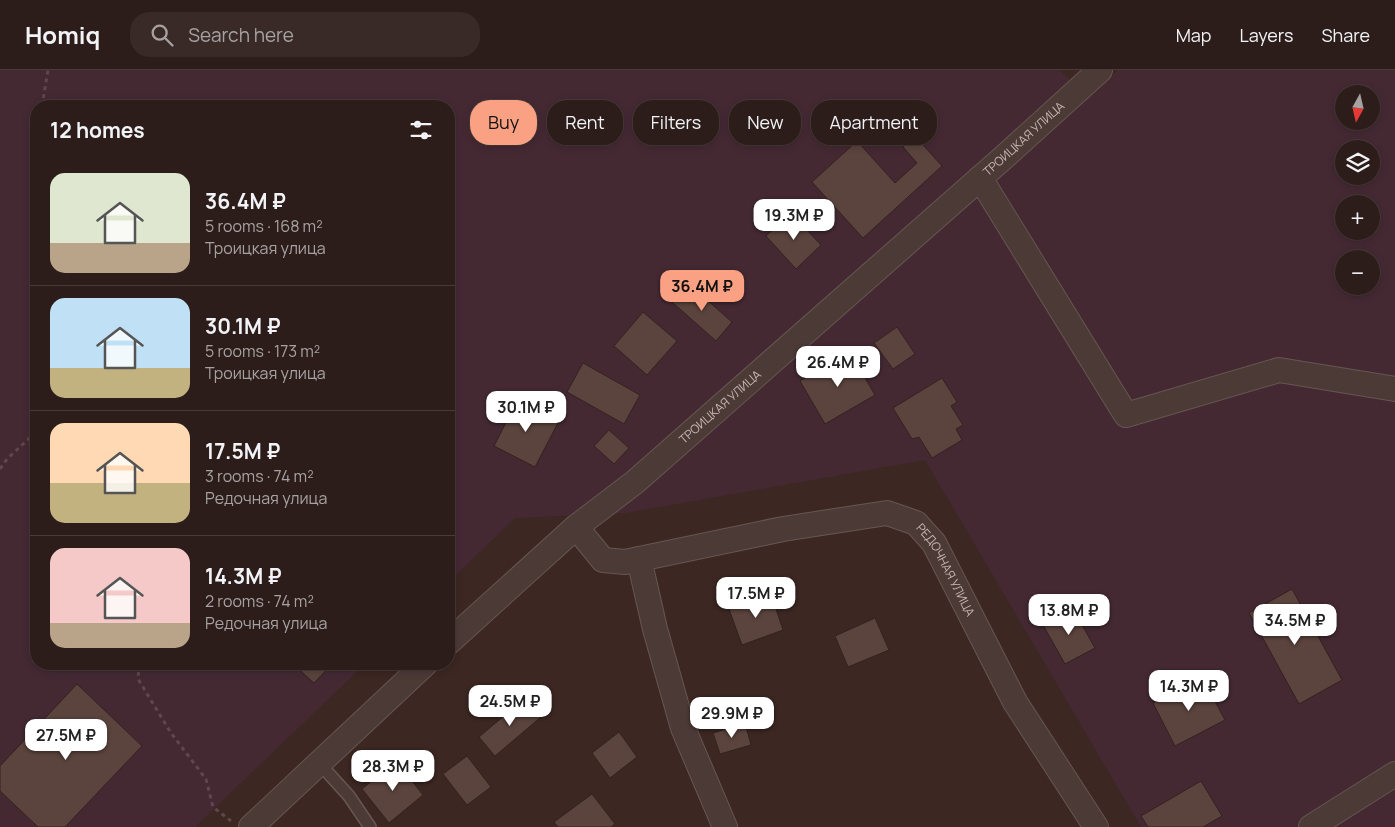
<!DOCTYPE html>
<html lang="en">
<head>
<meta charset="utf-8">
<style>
	:root { --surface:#2d1d1a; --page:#392a27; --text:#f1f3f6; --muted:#a7a2a2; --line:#483b39; --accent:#faa083 }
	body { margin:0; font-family:Manrope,sans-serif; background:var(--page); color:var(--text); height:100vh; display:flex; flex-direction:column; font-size:19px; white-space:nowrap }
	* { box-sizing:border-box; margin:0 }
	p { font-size:16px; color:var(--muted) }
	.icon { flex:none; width:28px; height:28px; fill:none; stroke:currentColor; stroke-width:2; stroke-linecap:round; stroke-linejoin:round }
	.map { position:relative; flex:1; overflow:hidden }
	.sheet { position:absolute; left:30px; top:30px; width:425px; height:570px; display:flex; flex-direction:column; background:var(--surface); border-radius:20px; box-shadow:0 2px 8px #0003,0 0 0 1px var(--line) }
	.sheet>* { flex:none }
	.top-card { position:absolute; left:470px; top:30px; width:475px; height:45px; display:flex; gap:10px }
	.needle { width:32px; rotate:188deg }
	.controls { position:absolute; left:1335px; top:15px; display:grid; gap:10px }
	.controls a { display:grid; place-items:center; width:45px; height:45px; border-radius:50%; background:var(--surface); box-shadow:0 2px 8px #0003,0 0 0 1px var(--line); font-size:25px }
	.price { position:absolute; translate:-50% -42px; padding:0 11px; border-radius:10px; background:#fff; color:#222; font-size:16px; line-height:32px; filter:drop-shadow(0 1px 2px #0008) }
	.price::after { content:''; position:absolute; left:50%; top:30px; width:15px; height:11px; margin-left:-8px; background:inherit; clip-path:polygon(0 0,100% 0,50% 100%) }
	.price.active { background:var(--accent); color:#111 }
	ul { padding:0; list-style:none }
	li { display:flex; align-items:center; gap:15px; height:125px; padding:0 20px }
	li+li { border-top:1px solid var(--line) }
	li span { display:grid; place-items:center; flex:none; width:140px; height:100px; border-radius:15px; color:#555 }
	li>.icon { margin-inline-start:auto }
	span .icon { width:60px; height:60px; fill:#fffc; stroke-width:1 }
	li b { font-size:21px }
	h2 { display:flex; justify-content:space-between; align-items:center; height:60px; padding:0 20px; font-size:21px }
	.pill { padding:0 18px; border-radius:20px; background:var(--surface); box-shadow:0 2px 8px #0003,0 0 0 1px var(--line); font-size:18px; line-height:45px }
	.pill.active { background:var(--accent); color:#111 }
	header { display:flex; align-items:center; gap:30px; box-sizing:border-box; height:70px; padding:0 25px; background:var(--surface); border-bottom:1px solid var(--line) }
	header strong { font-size:24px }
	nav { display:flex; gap:28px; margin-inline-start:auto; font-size:18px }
	.search { width:350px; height:45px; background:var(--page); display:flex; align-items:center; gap:12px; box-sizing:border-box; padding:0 18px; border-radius:20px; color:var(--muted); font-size:19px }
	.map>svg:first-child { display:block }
</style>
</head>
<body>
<header>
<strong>Homiq</strong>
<div class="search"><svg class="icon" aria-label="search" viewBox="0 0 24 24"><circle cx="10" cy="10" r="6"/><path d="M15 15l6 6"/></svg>Search here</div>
<nav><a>Map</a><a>Layers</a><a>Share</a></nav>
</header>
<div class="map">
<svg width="1395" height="757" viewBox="0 0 1395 757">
	<rect width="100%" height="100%" fill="#3c2722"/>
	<path fill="#442933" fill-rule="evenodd" d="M0 0H1059L1090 27 1118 0H1395V757H1141L925 390 626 443 515 448 449 512V36H36V594H365L195 757H0ZM1344 24H1371V51H1344ZM1344 79H1371V106H1344ZM1344 134H1371V161H1344ZM1344 189H1371V216H1344Z"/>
	<path fill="#5c443e" stroke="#33221d" d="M915 66 942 96 863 168 812 112 857 71 895 113 917 93 903 77Z
		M791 143 821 175 796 199 766 166Z
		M688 213 732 252 716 271 672 232Z
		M643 242 677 271 647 305 614 276Z
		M897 257 915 284 893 299 874 273Z
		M850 282 875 325 825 354 800 311Z
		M583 293 640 325 624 354 567 322Z
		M942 308 957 332 951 336 963 355 956 359 962 370 932 388 919 367 912 369 893 338Z
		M518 329 559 351 535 397 494 376Z
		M609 360 629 378 614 394 594 376Z
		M1292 519 1342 610 1299 634 1249 543Z
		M771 524 783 560 742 575 729 539Z
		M1073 539 1095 578 1065 594 1043 555Z
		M875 548 889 580 848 597 835 566Z
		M293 594H332L314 613Z
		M1202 607 1225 650 1175 676 1153 633Z
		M77 614 142 676 65 757H38L0 721V696Z
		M525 628 541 647 495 686 479 667Z
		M745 653 751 675 720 684 713 663Z
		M619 662 637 687 610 708 592 683Z
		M467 686 491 717 467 735 443 704Z
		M396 691 423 725 389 753 362 719Z
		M1201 711 1222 746 1203 757H1148L1141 746Z
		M592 724 615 754 611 757H558L554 752Z"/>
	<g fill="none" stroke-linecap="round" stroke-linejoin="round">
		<g stroke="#675651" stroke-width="14">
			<path id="lane" d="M320 694 349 726 370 757"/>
		</g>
		<g stroke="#675651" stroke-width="26">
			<g id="street">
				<path d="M980 108 1126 345 1279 300 1395 319"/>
				<path id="s1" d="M576 457 603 490 625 492 783 459 887 443 916 453 934 473 1015 632 1096 757"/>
				<path d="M639 489 655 559 683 658 725 757"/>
				<path id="s2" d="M449 572 576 457 635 412 1003 88 1100 0"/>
				<path d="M251 757 425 594"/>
				<path d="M1311 757 1395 704"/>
			</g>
		</g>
		<path stroke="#5e474d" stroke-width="3" stroke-dasharray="4 4" stroke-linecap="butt" d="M42 36 48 0
			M0 399 7 389 36 362
			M139 594 138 609 171 663 206 709 213 737 231 751"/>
		<use href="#lane" stroke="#4c3a36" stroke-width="11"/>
		<use href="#street" stroke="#4c3a36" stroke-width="24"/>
	</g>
	<g text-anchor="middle" stroke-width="4" stroke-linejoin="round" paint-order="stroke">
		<g font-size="12" fill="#c8b6b1" stroke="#31201b">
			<text dy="4" stroke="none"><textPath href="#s2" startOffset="764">ТРОИЦКАЯ УЛИЦА</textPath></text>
			<text dy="4" stroke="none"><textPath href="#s2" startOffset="359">ТРОИЦКАЯ УЛИЦА</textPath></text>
			<text dy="4" stroke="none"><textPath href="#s1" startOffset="418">РЕДОЧНАЯ УЛИЦА</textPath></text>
		</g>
	</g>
</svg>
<div class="controls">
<a><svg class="needle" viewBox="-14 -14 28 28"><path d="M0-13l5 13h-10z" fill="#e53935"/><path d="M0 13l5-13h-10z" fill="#a7a2a2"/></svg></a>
<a><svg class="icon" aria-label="layers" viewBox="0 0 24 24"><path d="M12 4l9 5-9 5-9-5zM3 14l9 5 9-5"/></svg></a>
<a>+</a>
<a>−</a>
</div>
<b class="price" style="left:794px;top:171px">19.3M ₽</b>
<b class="price active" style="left:702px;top:242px">36.4M ₽</b>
<b class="price" style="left:838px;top:318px">26.4M ₽</b>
<b class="price" style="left:526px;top:363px">30.1M ₽</b>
<b class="price" style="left:756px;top:549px">17.5M ₽</b>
<b class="price" style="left:1069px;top:566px">13.8M ₽</b>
<b class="price" style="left:1295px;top:576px">34.5M ₽</b>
<b class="price" style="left:1189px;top:642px">14.3M ₽</b>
<b class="price" style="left:510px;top:657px">24.5M ₽</b>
<b class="price" style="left:732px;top:669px">29.9M ₽</b>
<b class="price" style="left:66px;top:691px">27.5M ₽</b>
<b class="price" style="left:393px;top:722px">28.3M ₽</b>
<div class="top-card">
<a class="pill active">Buy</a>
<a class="pill">Rent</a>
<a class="pill">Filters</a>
<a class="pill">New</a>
<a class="pill">Apartment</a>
</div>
<section class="sheet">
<h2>12 homes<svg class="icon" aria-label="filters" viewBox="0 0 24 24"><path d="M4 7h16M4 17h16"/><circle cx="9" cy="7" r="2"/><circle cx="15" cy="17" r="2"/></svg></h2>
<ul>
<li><span style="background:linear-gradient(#dfe7d0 70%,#b9a48a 0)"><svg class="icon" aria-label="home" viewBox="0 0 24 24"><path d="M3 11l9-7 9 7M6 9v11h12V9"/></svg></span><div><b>36.4M ₽</b><p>5 rooms · 168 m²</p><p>Троицкая улица</p></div></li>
<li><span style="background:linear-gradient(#bfe0f5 70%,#c2b280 0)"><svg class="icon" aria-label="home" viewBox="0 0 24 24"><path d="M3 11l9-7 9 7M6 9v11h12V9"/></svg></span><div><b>30.1M ₽</b><p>5 rooms · 173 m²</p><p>Троицкая улица</p></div></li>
<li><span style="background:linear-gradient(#ffd9b3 60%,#c2b280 0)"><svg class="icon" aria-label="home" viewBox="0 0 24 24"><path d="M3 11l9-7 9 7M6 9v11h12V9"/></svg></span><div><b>17.5M ₽</b><p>3 rooms · 74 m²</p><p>Редочная улица</p></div></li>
<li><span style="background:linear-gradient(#f6c9c9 75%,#b9a48a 0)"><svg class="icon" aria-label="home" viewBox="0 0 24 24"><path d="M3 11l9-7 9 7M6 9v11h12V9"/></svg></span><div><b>14.3M ₽</b><p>2 rooms · 74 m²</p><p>Редочная улица</p></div></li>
</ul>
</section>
</div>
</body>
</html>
